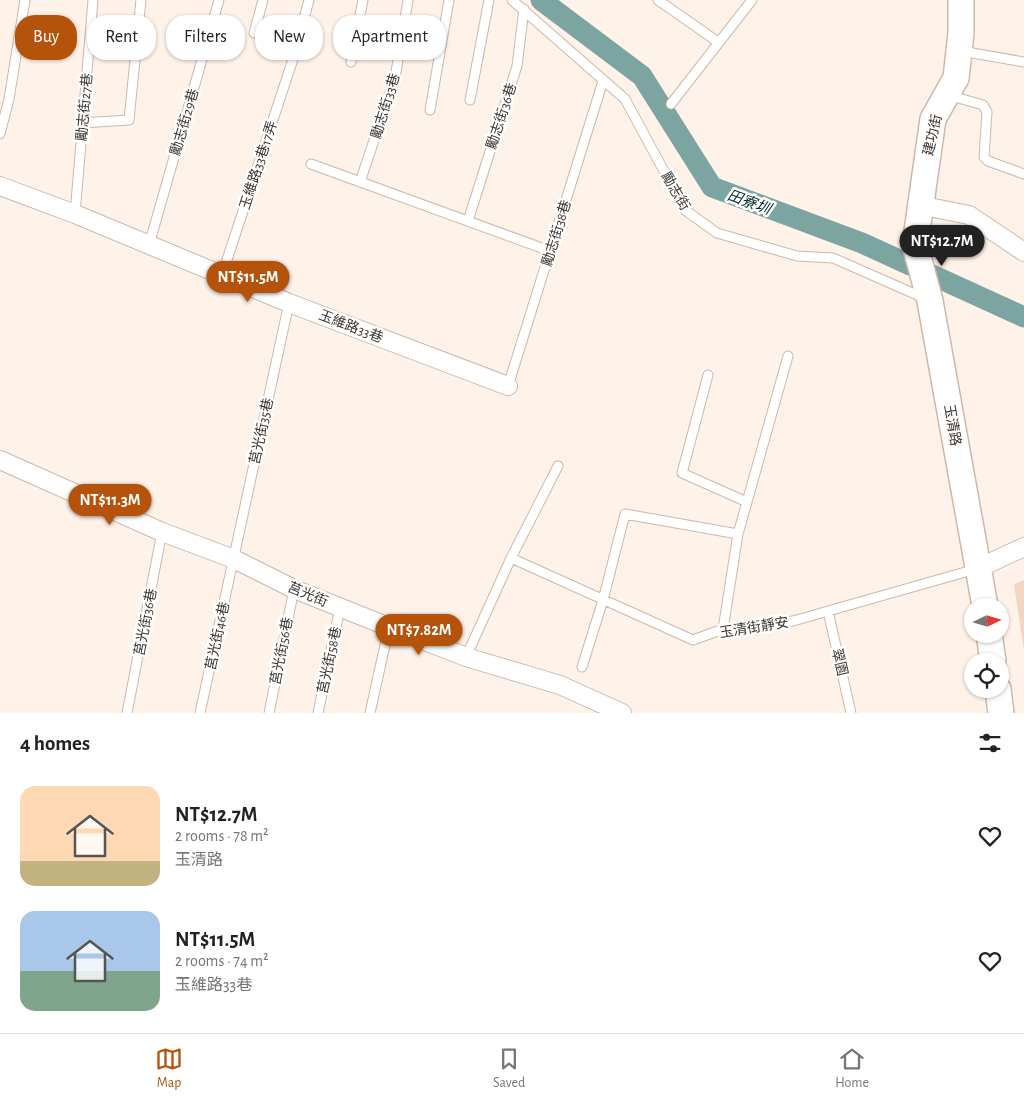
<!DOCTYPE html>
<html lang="en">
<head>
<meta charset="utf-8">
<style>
	:root { --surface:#fff; --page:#f6f6f6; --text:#222; --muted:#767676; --line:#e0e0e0; --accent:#b45309 }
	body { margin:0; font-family:"Alegreya Sans","Noto Sans TC",sans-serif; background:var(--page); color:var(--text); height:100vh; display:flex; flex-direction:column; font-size:19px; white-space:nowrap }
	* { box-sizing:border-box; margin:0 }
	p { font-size:16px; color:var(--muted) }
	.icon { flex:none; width:28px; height:28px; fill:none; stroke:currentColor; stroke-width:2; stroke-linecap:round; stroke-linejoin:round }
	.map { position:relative; height:713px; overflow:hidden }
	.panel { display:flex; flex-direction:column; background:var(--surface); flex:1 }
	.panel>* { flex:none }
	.banner { position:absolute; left:15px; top:15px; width:500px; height:45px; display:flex; gap:10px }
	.needle { width:32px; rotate:85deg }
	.fabs { position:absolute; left:964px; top:598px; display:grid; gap:10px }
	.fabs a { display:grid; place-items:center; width:45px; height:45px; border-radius:50%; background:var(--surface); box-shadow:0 1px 4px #0004; font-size:25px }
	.price { position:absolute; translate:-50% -42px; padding:0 11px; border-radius:18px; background:var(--accent); color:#fff; font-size:16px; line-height:32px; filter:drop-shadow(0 1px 2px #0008) }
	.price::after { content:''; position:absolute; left:50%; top:30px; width:15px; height:11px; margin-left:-8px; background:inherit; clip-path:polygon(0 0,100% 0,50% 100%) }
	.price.active { background:#222; color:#fff }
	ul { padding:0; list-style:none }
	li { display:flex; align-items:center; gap:15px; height:125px; padding:0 20px }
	li span { display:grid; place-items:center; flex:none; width:140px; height:100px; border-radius:15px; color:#555 }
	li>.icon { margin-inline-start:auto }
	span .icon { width:60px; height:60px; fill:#fffc; stroke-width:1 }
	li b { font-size:21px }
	h2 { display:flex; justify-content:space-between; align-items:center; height:60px; padding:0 20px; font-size:21px }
	.pill { padding:0 18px; border-radius:20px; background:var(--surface); box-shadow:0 1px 4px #0004; font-size:18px; line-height:45px }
	.pill.active { background:var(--accent); color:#fff }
	.tabs { display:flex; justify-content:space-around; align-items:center; height:70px; border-top:1px solid var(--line); background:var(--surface); font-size:14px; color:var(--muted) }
	.tabs a { display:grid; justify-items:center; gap:2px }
	.tabs .active { color:var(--accent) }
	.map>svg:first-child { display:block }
</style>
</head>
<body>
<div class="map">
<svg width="1024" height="713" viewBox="0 0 1024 713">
	<rect width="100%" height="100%" fill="#fff2e9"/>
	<path fill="#f2d5c2" d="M1024 580V651L1014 584Z"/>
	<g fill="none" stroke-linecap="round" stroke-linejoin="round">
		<path stroke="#7ca5a1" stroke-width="21" d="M541 0 642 76 712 187 862 243 1024 317"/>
		<g stroke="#cdb8ab" stroke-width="11">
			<path id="lane" d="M512 0 625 99 685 210 717 233 797 256 833 258 924 298
				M658 0 718 42
				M254 33 263 0
				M961 51 1024 62
				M351 62 363 0
				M948 95 983 105 987 112 984 157 988 161 1024 174
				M470 100 489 0
				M671 104 752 0
				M430 110 449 0
				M82 123 129 120 141 0
				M0 134 9 99 25 0
				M311 164 550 251
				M360 182 395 78 408 0
				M75 214 93 0
				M468 221 517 66 524 9
				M149 245 219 0
				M222 275 294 56 309 0
				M708 375 682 473 747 502
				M508 386 603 81
				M511 558 693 640 723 629 793 621 976 569
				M828 611 851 713
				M723 629 738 534 788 356
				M466 657 511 558 558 466
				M582 667 603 600 625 514 738 534
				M127 713 162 532
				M200 713 289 303
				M269 713 294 589
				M318 713 340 608
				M370 713 389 627"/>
		</g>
		<g stroke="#cdb8ab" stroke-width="20">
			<path id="street" d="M0 186 75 214 289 303 508 386
				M919 205 969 215 1024 252
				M0 460 162 532 234 559 294 589 389 627 466 657 560 685 622 713
				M979 568 1024 547"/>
		</g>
		<g stroke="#cdb8ab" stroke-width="28">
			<path id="secondary" d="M961 0V33L956 78 933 119 915 245 930 301 985 606
				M989 634 993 661
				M998 689 1001 713"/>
		</g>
		<use href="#lane" stroke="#fff" stroke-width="9"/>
		<use href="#street" stroke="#fff" stroke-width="18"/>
		<use href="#secondary" stroke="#fff" stroke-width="25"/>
	</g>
	<g text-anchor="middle" stroke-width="5" stroke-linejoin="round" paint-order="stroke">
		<g font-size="14" fill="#3c342e" stroke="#fff">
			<text transform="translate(385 106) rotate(-73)" y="5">勵志街33巷</text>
			<text transform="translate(84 107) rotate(-85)" y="5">勵志街27巷</text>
			<text transform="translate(501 116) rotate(-72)" y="5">勵志街36巷</text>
			<text transform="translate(184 122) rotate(-74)" y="5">勵志街29巷</text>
			<text transform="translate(932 135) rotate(-77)" y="5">建功街</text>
			<text transform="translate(258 165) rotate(-72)" y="5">玉維路33巷17弄</text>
			<text transform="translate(676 191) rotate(59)" y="5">勵志街</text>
			<text transform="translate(556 233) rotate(-73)" y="5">勵志街38巷</text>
			<text transform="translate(351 326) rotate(21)" y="5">玉維路33巷</text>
			<text transform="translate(953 425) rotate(80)" y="5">玉清路</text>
			<text transform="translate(261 431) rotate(-78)" y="5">莒光街35巷</text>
			<text transform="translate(308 594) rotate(23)" y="5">莒光街</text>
			<text transform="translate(145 622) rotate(-79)" y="5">莒光街36巷</text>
			<text transform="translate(754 627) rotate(-9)" y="5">玉清街靜安</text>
			<text transform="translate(217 636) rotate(-78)" y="5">莒光街46巷</text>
			<text transform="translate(281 651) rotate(-79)" y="5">莒光街56巷</text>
			<text transform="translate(329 660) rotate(-78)" y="5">莒光街58巷</text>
			<text transform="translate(840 662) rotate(77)" y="5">翠園</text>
		</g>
		<g font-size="15" font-style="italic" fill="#06302e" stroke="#fff">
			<text transform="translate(749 202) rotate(20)" y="5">田寮圳</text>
		</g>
	</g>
</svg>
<div class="fabs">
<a><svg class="needle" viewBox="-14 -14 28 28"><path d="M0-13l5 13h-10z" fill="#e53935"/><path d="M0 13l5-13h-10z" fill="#767676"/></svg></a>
<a><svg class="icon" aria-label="locate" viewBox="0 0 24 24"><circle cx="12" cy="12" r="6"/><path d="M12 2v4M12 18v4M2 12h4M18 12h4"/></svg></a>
</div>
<b class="price active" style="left:942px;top:267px">NT$12.7M</b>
<b class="price" style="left:248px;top:303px">NT$11.5M</b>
<b class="price" style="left:110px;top:526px">NT$11.3M</b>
<b class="price" style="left:419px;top:656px">NT$7.82M</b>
<div class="banner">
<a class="pill active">Buy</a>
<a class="pill">Rent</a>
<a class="pill">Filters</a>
<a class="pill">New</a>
<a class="pill">Apartment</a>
</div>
</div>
<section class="panel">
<h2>4 homes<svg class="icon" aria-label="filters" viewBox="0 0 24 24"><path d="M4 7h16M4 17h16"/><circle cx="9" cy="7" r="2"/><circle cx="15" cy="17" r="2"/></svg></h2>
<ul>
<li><span style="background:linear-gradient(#ffd9b3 75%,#c2b280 0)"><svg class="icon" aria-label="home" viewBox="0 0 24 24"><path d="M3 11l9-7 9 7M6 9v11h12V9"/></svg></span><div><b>NT$12.7M</b><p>2 rooms · 78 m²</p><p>玉清路</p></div><svg class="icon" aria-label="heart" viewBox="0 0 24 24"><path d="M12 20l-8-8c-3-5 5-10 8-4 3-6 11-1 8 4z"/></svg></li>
<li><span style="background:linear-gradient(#a9c7e8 60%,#7fa58c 0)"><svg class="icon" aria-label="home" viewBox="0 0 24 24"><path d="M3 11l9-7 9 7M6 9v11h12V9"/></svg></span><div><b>NT$11.5M</b><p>2 rooms · 74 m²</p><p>玉維路33巷</p></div><svg class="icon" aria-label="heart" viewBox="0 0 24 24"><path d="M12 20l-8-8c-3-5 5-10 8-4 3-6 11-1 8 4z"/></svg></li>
</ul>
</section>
<nav class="tabs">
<a class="active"><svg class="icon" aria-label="map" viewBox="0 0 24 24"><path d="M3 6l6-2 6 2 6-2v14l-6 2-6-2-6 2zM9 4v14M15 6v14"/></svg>Map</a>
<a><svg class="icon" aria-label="saved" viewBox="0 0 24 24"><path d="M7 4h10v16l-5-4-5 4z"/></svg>Saved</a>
<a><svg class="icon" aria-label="home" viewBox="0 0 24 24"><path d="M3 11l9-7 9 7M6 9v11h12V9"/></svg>Home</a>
</nav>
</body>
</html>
